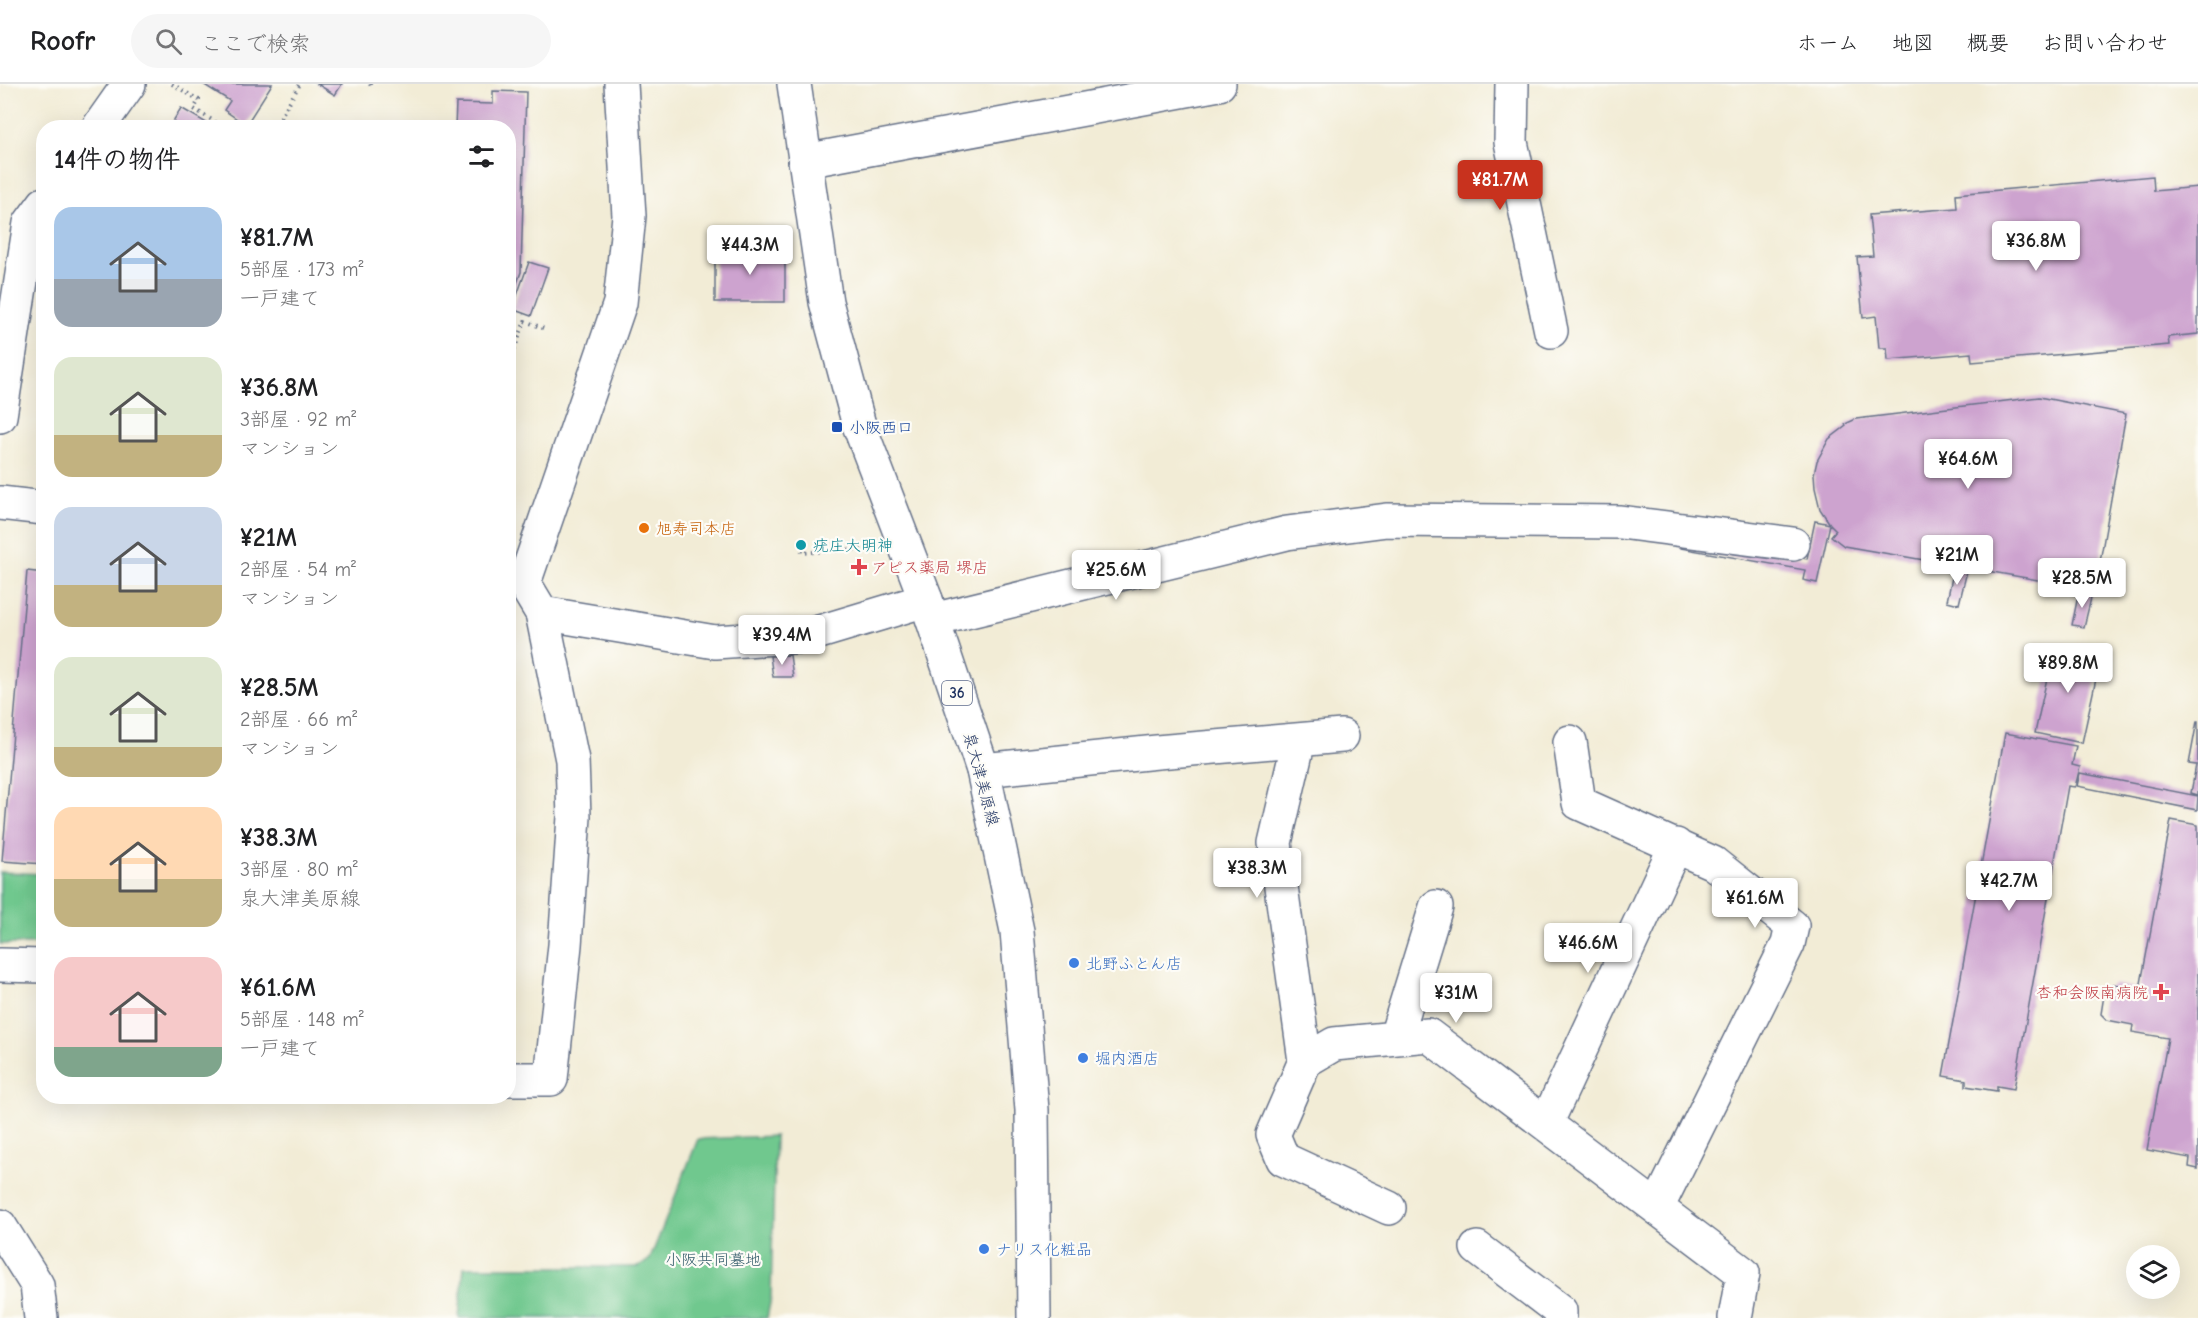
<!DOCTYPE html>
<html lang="ja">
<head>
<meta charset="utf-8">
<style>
	:root { --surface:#fff; --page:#f6f6f6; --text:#202124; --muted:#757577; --line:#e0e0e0; --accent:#c8321e }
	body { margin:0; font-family:"Comic Neue","Klee One",sans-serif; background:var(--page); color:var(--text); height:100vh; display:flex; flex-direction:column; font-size:22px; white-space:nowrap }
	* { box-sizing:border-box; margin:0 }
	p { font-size:20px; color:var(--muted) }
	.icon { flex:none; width:33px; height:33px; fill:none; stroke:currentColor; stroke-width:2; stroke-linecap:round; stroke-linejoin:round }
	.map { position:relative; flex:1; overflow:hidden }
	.drawer { position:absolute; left:36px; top:36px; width:480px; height:984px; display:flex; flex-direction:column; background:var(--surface); border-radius:24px; box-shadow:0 6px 24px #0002 }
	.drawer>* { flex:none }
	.tools { position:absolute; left:2126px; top:1161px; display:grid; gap:12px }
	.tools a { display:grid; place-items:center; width:54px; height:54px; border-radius:50%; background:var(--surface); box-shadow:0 6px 24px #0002; font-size:30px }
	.price { position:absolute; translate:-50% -51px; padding:0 14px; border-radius:6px; background:#fff; color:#222; font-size:20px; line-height:39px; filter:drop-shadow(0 2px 3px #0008) }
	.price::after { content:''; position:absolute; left:50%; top:36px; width:18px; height:14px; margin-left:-9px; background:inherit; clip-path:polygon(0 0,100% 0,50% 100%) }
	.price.current { background:var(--accent); color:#fff }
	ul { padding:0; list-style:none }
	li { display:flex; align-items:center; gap:18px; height:150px; padding:0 18px }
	li span { display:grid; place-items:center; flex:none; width:168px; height:120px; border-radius:18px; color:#555 }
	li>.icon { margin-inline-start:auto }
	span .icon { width:72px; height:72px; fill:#fffc; stroke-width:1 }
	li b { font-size:26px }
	h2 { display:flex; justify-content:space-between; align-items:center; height:72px; padding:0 18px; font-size:26px }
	header { display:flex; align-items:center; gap:36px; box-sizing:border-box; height:84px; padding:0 30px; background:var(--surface); border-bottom:2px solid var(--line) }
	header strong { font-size:28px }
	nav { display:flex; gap:33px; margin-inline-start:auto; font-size:21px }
	.search { width:420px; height:54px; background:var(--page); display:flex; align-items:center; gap:15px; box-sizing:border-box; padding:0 21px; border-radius:33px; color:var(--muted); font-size:22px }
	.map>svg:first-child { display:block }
</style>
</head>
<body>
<header>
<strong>Roofr</strong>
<div class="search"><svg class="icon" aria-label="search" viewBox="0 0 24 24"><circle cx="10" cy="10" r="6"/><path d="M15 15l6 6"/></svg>ここで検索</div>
<nav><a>ホーム</a><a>地図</a><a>概要</a><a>お問い合わせ</a></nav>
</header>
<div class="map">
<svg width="2198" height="1234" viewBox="0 0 2198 1234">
	<rect width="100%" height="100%" fill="#fdfcf7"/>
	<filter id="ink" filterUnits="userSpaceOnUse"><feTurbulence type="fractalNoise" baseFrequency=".0167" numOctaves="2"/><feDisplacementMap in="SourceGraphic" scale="12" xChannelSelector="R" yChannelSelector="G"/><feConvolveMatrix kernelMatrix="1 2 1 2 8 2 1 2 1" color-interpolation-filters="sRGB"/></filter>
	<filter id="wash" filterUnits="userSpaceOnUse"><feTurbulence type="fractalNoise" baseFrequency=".008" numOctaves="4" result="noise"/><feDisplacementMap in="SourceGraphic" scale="24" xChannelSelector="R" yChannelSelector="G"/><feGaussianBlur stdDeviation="1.35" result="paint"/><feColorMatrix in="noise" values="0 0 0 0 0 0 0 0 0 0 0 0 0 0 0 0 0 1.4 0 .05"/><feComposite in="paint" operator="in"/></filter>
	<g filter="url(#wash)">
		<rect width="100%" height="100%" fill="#f2ecd6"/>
		<path fill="#70c88e" stroke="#467c76" stroke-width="1.5" d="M0 788 43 790V860H0Z
			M775 1052 771 1214 767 1234H459L464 1183H639L650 1175 698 1055Z"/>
		<g id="blocks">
			<path fill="#cda3cf" d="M203 0H272L246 41 224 26 230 17Z
				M317 0H342L335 11Z
				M493 7 526 8 521 188 509 221 508 44H455L456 19 493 20Z
				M181 24 210 41 209 44H169Z
				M2153 92 2154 107 2198 103V250L2168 253 2169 261 1972 278 1971 269 1888 276 1887 264H1879L1876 232 1863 234 1857 173 1873 172 1869 131 1957 124 1956 110Z
				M785 166V218H715V167Z
				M529 178 548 184 531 232 512 225Z
				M2039 313 2126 330 2095 506 1844 462 1831 452 1836 446 1830 440 1817 499 1803 496 1805 486 1680 464 1682 453 1807 475 1815 437 1830 440 1820 425 1815 404 1814 390 1817 377 1829 355 1846 342 1845 340 1856 335Z
				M1954 484 1967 487 1959 520 1947 517Z
				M27 487 44 489V780L2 777Z
				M2079 507 2092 510 2084 543 2072 541Z
				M2054 562 2101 572 2082 659 2035 649Z
				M790 571 793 593H773L770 572Z
				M2197 637H2198V711L2191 709 2196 681 2189 680Z
				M2005 649 2076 662 2072 681 2080 683 2075 703 2068 702 2014 1005 1997 1002V1007L1966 1002V996L1943 992Z
				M2080 689 2198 712 2197 726 2077 702Z
				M2171 736 2198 741V1085L2189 1083 2190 1074 2147 1066 2168 954 2132 948 2133 941 2107 936 2101 930 2105 905 2113 900 2140 905Z"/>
		</g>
	</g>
	<g filter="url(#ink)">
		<use href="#blocks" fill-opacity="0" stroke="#667188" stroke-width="1.5"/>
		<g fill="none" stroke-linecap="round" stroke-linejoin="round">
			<g stroke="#667188" stroke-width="36">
				<path id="minor" d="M1512 0 1511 58 1551 247
					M98 44 129 0
					M805 77 1219 0
					M0 332 30 139 44 120
					M0 419 44 424
					M542 529 715 558 806 552 926 516
					M933 536 1287 449 1387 436 1620 438 1793 460
					M1299 656 1275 759 1305 977
					M1570 658 1579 719 1713 779 1792 842 1788 860 1657 1124
					M983 686 1157 668 1342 652
					M0 881 44 882
					M1396 953 1436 823
					M508 995H551L565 861 574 733 572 676 542 529 524 499 620 219 629 132 621 0
					M1546 1040 1676 761
					M1389 1124 1283 1075 1273 1051 1305 977 1334 960 1428 951 1743 1189 1735 1234
					M0 1142 37 1201 41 1234
					M1477 1164 1560 1227V1234"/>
			</g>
			<g stroke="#667188" stroke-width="36">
				<path id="major" d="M794 0 826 218 859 341 926 516 983 686 1017 847 1032 1026 1034 1234"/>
			</g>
			<path stroke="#667188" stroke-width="4" stroke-dasharray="1.5 4.5" stroke-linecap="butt" d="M172 0 199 16 194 25 225 44
				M370 0 371 2
				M274 44 300 0
				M508 282 525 237 545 245
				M801 461 802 469 871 464"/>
			<use href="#minor" stroke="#fff" stroke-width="33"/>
			<use href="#major" stroke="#fff" stroke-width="33"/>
		</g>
	</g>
	<rect fill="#1a4fb4" stroke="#fdfcf7" stroke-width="2" x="831" y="337" width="12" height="12" rx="3"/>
	<circle fill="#e8710a" stroke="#fdfcf7" stroke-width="2" cx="644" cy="444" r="6"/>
	<circle fill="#0f9aa8" stroke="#fdfcf7" stroke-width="2" cx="801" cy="461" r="6"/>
	<g fill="#e0444e" stroke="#fdfcf7" stroke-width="2">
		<path d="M856 474h6v6h6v6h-6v6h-6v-6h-6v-6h6z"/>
		<path d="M2158 899h6v6h6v6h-6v6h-6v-6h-6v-6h6z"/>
	</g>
	<g fill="#3f7fe0" stroke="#fdfcf7" stroke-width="2">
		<circle cx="1074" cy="879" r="6"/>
		<circle cx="1083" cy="974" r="6"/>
		<circle cx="984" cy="1165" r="6"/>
	</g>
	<g text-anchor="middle" stroke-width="4.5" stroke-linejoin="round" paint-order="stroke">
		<rect fill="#fdfcf7" stroke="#5f6c8c" stroke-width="1.5" x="942" y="597" width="30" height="24" rx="4.5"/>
		<g font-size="15" font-weight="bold" fill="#1b2f5e">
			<text x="957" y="614">36</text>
		</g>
		<g font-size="16" fill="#164399" stroke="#fdfcf7" text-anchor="start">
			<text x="849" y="349">小阪西口</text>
		</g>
		<g font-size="16" fill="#c56008" stroke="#fdfcf7" text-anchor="start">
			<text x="656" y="450">旭寿司本店</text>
		</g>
		<g font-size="16" fill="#0d838f" stroke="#fdfcf7" text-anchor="start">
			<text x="813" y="467">疣庄大明神</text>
		</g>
		<g font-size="16" fill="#be3a42" stroke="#fdfcf7" text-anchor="start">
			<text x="871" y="489">アピス薬局 堺店</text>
			<text x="2148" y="914" text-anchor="end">杏和会阪南病院</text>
		</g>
		<g font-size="16" fill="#1b2f5e" stroke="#fdfcf7">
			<text transform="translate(982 695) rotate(75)" y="6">泉大津美原線</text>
		</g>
		<g font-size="16" fill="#366cbe" stroke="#fdfcf7" text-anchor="start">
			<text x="1086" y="885">北野ふとん店</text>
			<text x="1095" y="980">堀内酒店</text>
			<text x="996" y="1171">ナリス化粧品</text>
		</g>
		<g font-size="16" fill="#355d6c" stroke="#fdfcf7">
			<text x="713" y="1181">小阪共同墓地</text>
		</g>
	</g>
</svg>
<div class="tools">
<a><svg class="icon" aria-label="layers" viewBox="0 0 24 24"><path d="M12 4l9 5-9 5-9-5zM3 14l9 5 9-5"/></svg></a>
</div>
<b class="price current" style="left:1500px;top:127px">¥81.7M</b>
<b class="price" style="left:2036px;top:188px">¥36.8M</b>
<b class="price" style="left:750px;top:192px">¥44.3M</b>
<b class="price" style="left:1968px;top:406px">¥64.6M</b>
<b class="price" style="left:1957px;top:502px">¥21M</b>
<b class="price" style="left:1116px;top:517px">¥25.6M</b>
<b class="price" style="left:2082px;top:525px">¥28.5M</b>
<b class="price" style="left:782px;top:582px">¥39.4M</b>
<b class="price" style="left:2068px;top:610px">¥89.8M</b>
<b class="price" style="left:1257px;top:815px">¥38.3M</b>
<b class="price" style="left:2009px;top:828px">¥42.7M</b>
<b class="price" style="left:1755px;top:845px">¥61.6M</b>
<b class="price" style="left:1588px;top:890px">¥46.6M</b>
<b class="price" style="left:1456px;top:940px">¥31M</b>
<section class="drawer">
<h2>14件の物件<svg class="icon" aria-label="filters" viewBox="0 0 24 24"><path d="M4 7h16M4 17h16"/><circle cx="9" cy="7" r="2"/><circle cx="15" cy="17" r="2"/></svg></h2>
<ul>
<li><span style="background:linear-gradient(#a9c7e8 60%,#9aa5b1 0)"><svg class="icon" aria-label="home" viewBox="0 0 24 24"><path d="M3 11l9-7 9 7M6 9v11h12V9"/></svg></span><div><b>¥81.7M</b><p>5部屋 · 173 m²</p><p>一戸建て</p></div></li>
<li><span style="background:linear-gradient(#dfe7d0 65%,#c2b280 0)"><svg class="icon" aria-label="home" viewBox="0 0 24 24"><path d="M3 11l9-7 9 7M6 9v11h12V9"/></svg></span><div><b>¥36.8M</b><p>3部屋 · 92 m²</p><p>マンション</p></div></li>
<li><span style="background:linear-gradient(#c9d6e8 65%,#c2b280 0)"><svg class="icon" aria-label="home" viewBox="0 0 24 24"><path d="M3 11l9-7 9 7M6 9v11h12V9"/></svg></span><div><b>¥21M</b><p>2部屋 · 54 m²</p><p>マンション</p></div></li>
<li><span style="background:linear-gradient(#dfe7d0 75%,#c2b280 0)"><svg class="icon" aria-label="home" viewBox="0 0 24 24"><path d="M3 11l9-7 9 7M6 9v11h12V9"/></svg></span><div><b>¥28.5M</b><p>2部屋 · 66 m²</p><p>マンション</p></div></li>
<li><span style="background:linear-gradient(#ffd9b3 60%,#c2b280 0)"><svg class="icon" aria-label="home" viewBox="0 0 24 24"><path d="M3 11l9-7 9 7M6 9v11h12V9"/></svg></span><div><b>¥38.3M</b><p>3部屋 · 80 m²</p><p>泉大津美原線</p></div></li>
<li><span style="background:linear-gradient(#f6c9c9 75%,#7fa58c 0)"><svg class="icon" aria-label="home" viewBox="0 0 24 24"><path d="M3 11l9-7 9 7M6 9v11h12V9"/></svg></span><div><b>¥61.6M</b><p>5部屋 · 148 m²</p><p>一戸建て</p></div></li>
</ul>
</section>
</div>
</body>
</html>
